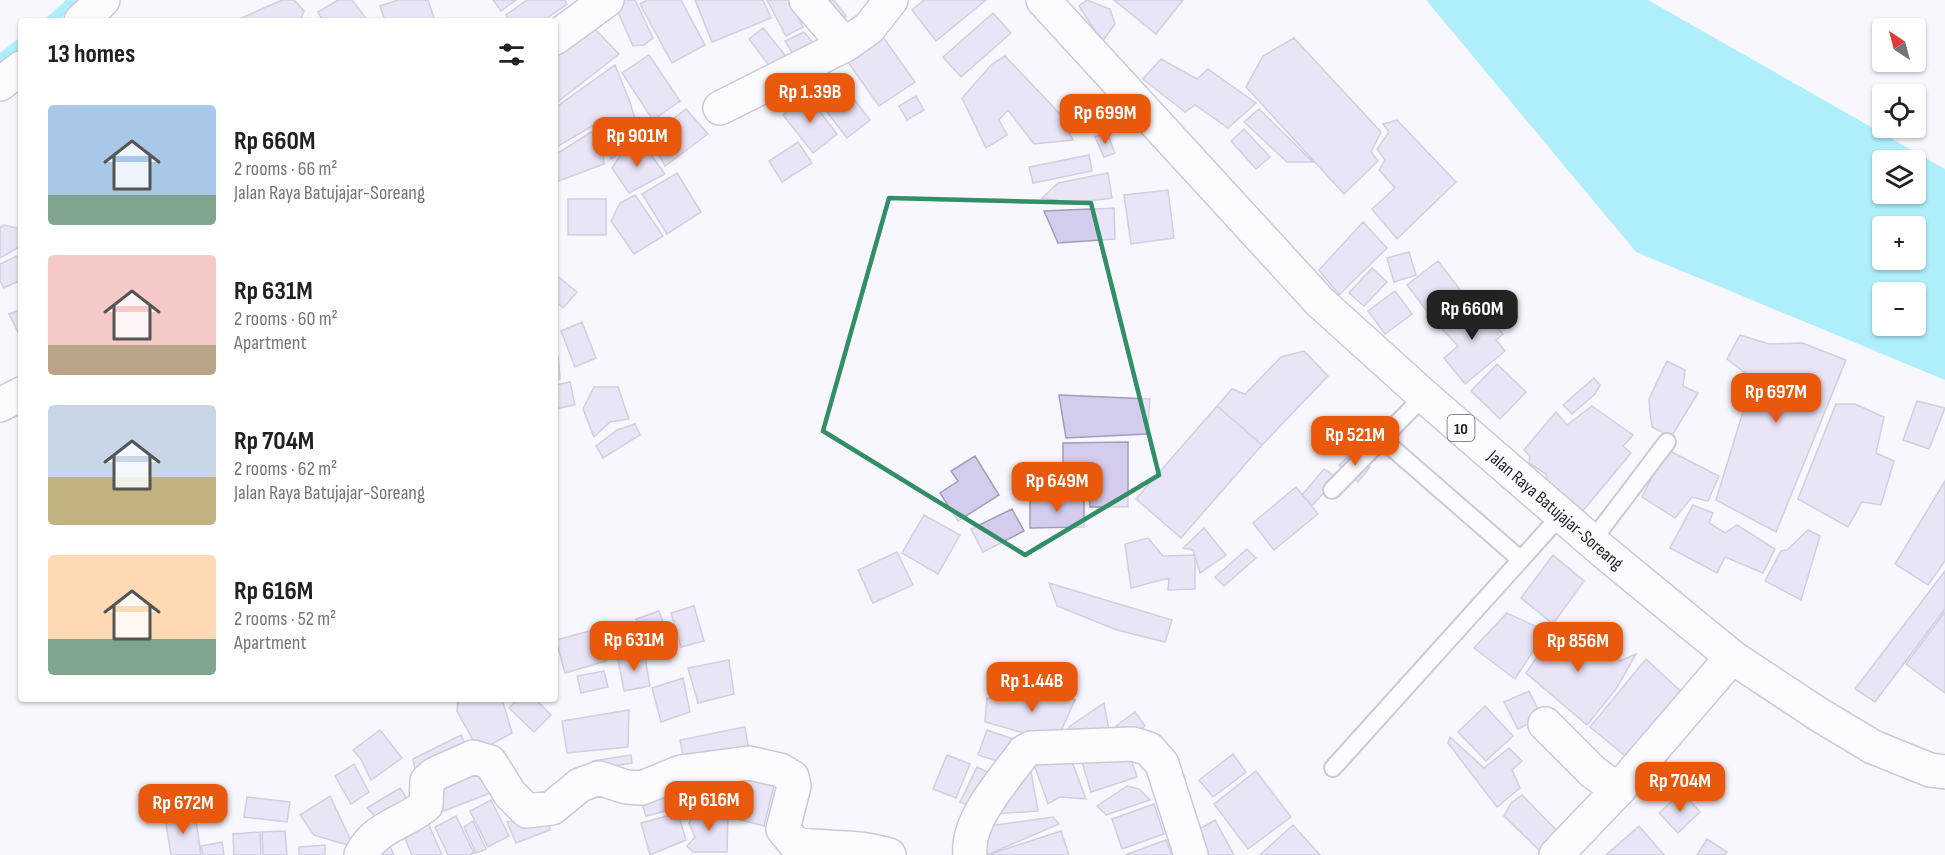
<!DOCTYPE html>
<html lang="en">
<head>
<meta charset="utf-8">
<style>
	:root { --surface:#fff; --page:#f6f6f6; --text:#202124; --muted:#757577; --accent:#ea580c }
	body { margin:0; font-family:"Sofia Sans Condensed",sans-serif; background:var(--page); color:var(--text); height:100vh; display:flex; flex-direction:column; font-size:22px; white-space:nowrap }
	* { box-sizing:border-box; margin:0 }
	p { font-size:20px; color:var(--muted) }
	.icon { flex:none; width:33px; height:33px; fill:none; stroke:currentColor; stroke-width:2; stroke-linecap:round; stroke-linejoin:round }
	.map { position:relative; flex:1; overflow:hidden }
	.drawer { position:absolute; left:18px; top:18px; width:540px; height:684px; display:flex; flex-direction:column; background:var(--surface); border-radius:6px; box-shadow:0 2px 4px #0004 }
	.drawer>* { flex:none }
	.needle { width:39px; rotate:324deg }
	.controls { position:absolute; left:1872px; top:18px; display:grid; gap:12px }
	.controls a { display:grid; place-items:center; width:54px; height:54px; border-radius:6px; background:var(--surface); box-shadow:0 2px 4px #0004; font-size:30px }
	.price { position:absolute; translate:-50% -51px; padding:0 14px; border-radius:12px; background:var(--accent); color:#fff; font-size:20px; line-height:39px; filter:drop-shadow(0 2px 3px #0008) }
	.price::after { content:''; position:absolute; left:50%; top:36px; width:18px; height:14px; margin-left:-9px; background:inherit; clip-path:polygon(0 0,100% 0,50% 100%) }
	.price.selected { background:#222; color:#fff }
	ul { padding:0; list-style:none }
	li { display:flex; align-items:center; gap:18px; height:150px; padding:0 30px }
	li span { display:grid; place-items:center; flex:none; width:168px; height:120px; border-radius:6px; color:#555 }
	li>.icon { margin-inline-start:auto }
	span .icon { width:72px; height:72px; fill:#fffc; stroke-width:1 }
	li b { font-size:26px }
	h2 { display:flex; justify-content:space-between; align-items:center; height:72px; padding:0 30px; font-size:26px }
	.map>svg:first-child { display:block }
</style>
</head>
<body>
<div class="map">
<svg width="1945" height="855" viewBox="0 0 1945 855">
	<rect width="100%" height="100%" fill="#f9f7fe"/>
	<path fill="#54e5f8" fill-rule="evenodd" d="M1426 0H1648L1945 169V380L1636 252ZM1882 160H1916V194H1882ZM1882 226H1916V260H1882ZM1882 292H1916V326H1882Z"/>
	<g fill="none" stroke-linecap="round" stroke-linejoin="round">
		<path stroke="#54e5f8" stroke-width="10" d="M50 21 74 0
			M0 59 21 43"/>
	</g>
	<path fill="#d4cced" stroke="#a39bba" stroke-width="1.5" d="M282 0H294L304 11 300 21 239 19Z
		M338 0H352L368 21H323L318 12Z
		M398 0H428L435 21H385L380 6Z
		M493 0H516L501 11Z
		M527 0H565L567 4 543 21H510L506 15Z
		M620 0H635L653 38 644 45 633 46 614 3Z
		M647 0H681L705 45 672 63 640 4Z
		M695 0H763L771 18 712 42Z
		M767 0H789L803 27 786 36Z
		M817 0H834L846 16 836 24Z
		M924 0H986L936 41 912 10Z
		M1087 0 1110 9 1115 24 1102 42 1079 6Z
		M1114 0H1183L1156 34Z
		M993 13 1011 33 961 77 943 57Z
		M588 22 619 54 555 104V49Z
		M763 28 785 55 771 68 749 39Z
		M878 30 915 82 879 106 843 55Z
		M804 32 815 45 796 59 785 41Z
		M1294 38 1381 132 1371 152 1378 161 1344 194 1246 87 1263 56Z
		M649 55 680 101 653 120 622 73Z
		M1005 56 1060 114 1073 140 1034 144 1008 110 999 120 1007 135 986 148 962 98 992 64Z
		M1161 59 1197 79 1208 69 1256 103 1228 128 1195 105 1185 112 1143 79Z
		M615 65 630 102 641 139 611 159 606 134 594 125 555 148V108Z
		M844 86 870 120 847 138 820 103Z
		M808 96 837 134 813 153 783 115Z
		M916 96 924 110 907 120 899 106Z
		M686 109 708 134 665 166 649 137Z
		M1259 109 1313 162H1287L1244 122Z
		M1397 120 1456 182 1397 239 1372 209 1395 188 1379 170 1385 160 1377 149 1389 132 1383 124Z
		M1244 129 1270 157 1256 169 1231 141Z
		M591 132 602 143 604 164 556 182 555 155Z
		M1107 133 1115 153 1104 157 1095 137Z
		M798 142 812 163 782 182 769 161Z
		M644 145 665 174 629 193 612 168 624 150Z
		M1089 155 1092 171 1033 183 1029 167Z
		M677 173 701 212 667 234 642 194Z
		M1108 173 1112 198 1073 203 1042 198 1058 183Z
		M1168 190 1174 238 1131 244 1124 195Z
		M635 195 663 236 634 254 611 221 620 203Z
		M568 199H606V235H568Z
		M1114 208 1115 239 1058 243 1044 211Z
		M1363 222 1387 248 1339 295 1319 270Z
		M4 225 21 229V251L19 247 0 258V227Z
		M1409 252 1416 275 1394 282 1387 258Z
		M17 256 21 264V280L4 288 0 281V264Z
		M1438 261 1464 295 1433 319 1407 285Z
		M1372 268 1387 282 1364 306 1349 293Z
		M555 274 577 292 563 308 555 301Z
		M1395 291 1412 314 1385 334 1368 311Z
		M1474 299 1503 334 1496 340 1505 351 1465 384 1444 358 1458 346 1440 327Z
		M21 309V338L9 314Z
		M582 322 596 358 575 367 561 331Z
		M1740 335 1769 344 1802 343 1846 360 1776 532 1716 500 1753 379 1727 359Z
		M1304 351 1328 376 1262 445 1217 406 1232 389 1245 394 1281 357Z
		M558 355 560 379 555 380V356Z
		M1667 361 1685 370 1683 386 1698 393 1671 437 1652 427 1650 413 1649 399Z
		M1497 364 1526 392 1500 419 1471 391Z
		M1594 378 1600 385 1595 394 1572 414 1563 405Z
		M570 382 575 405 555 409V385Z
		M594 387H618L629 419 610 422 594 437 583 409Z
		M1059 395 1150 399 1147 434 1066 438Z
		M1917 401 1945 408 1929 449 1903 440Z
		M1836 404H1855L1884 417 1876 453 1894 461 1881 505 1862 502 1848 527 1798 499Z
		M1217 406 1262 445 1181 538 1136 499Z
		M1592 406 1633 435 1623 446 1631 453 1582 512 1548 489 1546 474 1529 463 1530 456 1524 450 1556 412 1567 425Z
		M635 424 640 435 603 458 596 446 617 430Z
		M1353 427 1374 444 1362 454 1341 438Z
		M1128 442V507H1090V468L1063 469V443Z
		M1666 449 1719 476 1708 501 1692 497 1675 518 1642 497Z
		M1351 454 1370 467 1358 482 1339 465Z
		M975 456 999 495 958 521 940 493 958 481 951 471Z
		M1324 469 1337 478 1312 506 1302 495Z
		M1945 481V561L1928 585 1895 564Z
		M1296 487 1318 514 1274 550 1253 523Z
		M1084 498V527L1030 528V499Z
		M1693 505 1713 513 1709 523 1725 533 1737 525 1775 549 1763 573 1725 557 1717 573 1670 548Z
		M1012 509 1024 531 983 552 971 529Z
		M924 515 960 535 938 574 902 553Z
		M1204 528 1226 555 1200 573 1193 550 1183 548Z
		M1808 530 1820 536 1801 600 1765 581 1781 551 1787 550Z
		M1148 538 1163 556 1195 555V589L1168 590 1169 578 1131 588 1125 544Z
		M1247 549 1256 558 1224 586 1215 577Z
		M897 552 913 585 873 603 858 570Z
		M1553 555 1584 581 1553 624 1521 598Z
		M1945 571V609L1875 702 1855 689Z
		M1049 583 1172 620 1165 642 1117 630 1057 606Z
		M694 606 704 641 681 647 671 613Z
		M659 611 668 636 646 645 636 619Z
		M1945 612V693L1906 664Z
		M1507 613 1546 631 1515 679 1474 648Z
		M1559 624 1620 661 1636 654 1616 689 1587 725 1526 673Z
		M597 629 606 661 565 673 556 640Z
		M644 651 650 686 624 691 618 659Z
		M1646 659 1687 697 1630 760 1590 727Z
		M729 660 734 694 698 703 688 668Z
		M604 671 608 687 581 693 577 676Z
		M683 678 690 712 661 722 652 688Z
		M1034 684 1075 700 1056 742 985 722 987 698 1023 700Z
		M1529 691 1542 717 1518 729 1504 702Z
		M458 699H502L512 733 479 751 457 711Z
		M518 699H535L551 715 534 732 509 708Z
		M1104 703 1110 736 1067 738 1069 727Z
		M1485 706 1513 736 1486 761 1458 732Z
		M629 710 628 747 567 753 562 721Z
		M1135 712 1145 726 1136 734H1118L1116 726Z
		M745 727 749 752 685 765 680 740Z
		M380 730 402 758 371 780 361 759 353 750Z
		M987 730 1016 740 1007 764 978 755Z
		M461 735 469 752 416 776 413 759Z
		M1450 737 1484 768 1509 748 1522 761 1512 770 1520 788 1497 807 1448 743Z
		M1127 747 1137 777 1091 792 1082 762Z
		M1069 754 1086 799 1060 797 1048 804 1034 764Z
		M1233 754 1246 772 1213 797 1199 780Z
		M631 755 632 763 594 769 593 761Z
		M947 755 970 764 956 798 933 789Z
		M354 764 369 792 351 804 335 776Z
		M478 766 490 793 444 811 433 785Z
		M746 766 777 774 764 826 733 818Z
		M977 767 996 776 980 811 960 802Z
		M1030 767 1038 811 994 814Z
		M1256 771 1291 817 1248 849 1214 804Z
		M723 776V788L732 787 729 806 690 803 688 780Z
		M680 783 686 806 646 816 640 797Z
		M1127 786 1139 789 1150 800 1106 815 1097 806Z
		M400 788 412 806 380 821 367 808Z
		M1682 792 1700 812 1678 833 1659 813Z
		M1522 795 1561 835 1541 852 1504 816 1511 803Z
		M330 796 354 847 314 835 300 815Z
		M247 797 290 802 287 822 244 817Z
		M491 800 509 836 488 847 470 811Z
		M1154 804 1164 834 1122 849 1112 819Z
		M695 809 728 813 727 852H693L687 846 695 837 689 823Z
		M543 811 549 816 550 830 516 843 507 822Z
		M195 813 201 855H171L165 818Z
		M678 813 686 840 650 855 641 823Z
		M425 816 442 855H412L400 827Z
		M456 816 474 853 469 855H448L435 827Z
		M1053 817 1059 824 987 855 983 845 989 826Z
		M1215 820 1234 855H1197L1187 836Z
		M473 821 486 849 476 853 464 827Z
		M1293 825 1320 855H1262L1261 854Z
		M1639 826 1664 855H1606Z
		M285 831 287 855H263L262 832Z
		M1061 831 1069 855H987Z
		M260 832 261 855H234L233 834Z
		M1707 839 1727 852 1725 855H1697Z
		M1166 840 1172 855H1125Z
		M222 842 224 855H203L201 846Z
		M389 844 394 855H365Z
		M325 845V855H299V847Z"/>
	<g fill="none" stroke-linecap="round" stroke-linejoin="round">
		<g stroke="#958eac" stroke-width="20">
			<path id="service" d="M1382 439 1521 560
				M1332 490 1424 396
				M1592 541 1667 442
				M1333 768 1562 514"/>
		</g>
		<g stroke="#958eac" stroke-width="36">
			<path id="minor" d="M806 0 845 45
				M81 21 103 0
				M555 38 607 0
				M0 84 21 68
				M720 108 845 45 869 28 891 0
				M0 405 21 394
				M1545 724 1593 772 1618 790
				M361 855C375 826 404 824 426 805L427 781 435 774 473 757 490 762 510 794 527 811 552 808 580 785 599 778 626 787 642 788 681 772 749 763 780 770 792 777 794 786 783 829 795 844C827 849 858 845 889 855
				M970 855C966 820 1004 780 1024 752L1031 748 1133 744 1149 749 1162 764 1191 855"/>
		</g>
		<g stroke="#958eac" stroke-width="36">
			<path id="tertiary" d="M1556 855 1618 790 1732 657"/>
		</g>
		<g stroke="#958eac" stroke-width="36">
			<g id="trunk">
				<path id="s1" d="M1043 0 1320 302 1424 396 1603 551 1732 657 1818 714 1873 747 1930 770 1945 772"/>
			</g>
		</g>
		<use href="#service" stroke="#fff" stroke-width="16"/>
		<use href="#minor" stroke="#fff" stroke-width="33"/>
		<use href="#tertiary" stroke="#fff" stroke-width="33"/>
		<use href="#trunk" stroke="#fff" stroke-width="33"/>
	</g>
	<path d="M0 0H1945V855H0ZM889 198 1091 203 1159 475 1025 555 823 431Z" fill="#f9f7fe" fill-opacity=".55" fill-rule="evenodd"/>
	<path fill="none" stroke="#318e65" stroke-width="4.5" stroke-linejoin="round" d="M889 198 1091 203 1159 475 1025 555 823 431Z"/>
	<g text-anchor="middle" stroke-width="6" stroke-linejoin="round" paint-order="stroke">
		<rect fill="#fff" stroke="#66646c" stroke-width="1.5" x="1447.5" y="415" width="27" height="26" rx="4.5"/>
		<g font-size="16" font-weight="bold" fill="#24212d">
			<text x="1461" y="434">10</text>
		</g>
		<g font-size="18" fill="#24212d" stroke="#fff">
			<text dy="6" stroke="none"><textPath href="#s1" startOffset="724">Jalan Raya Batujajar-Soreang</textPath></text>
		</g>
	</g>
</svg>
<div class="controls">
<a><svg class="needle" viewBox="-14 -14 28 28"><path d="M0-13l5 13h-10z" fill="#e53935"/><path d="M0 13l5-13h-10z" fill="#757577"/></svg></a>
<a><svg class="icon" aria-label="locate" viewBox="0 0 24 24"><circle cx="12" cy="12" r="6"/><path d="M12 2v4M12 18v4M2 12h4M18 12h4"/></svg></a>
<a><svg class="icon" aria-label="layers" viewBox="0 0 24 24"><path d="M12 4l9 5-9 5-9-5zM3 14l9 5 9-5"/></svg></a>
<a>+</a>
<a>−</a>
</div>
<b class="price" style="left:810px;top:124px">Rp 1.39B</b>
<b class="price" style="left:1105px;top:145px">Rp 699M</b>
<b class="price" style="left:637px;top:168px">Rp 901M</b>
<b class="price selected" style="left:1472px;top:341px">Rp 660M</b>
<b class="price" style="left:1776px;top:424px">Rp 697M</b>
<b class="price" style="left:1355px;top:467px">Rp 521M</b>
<b class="price" style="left:1057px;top:513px">Rp 649M</b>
<b class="price" style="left:634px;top:672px">Rp 631M</b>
<b class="price" style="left:1578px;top:673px">Rp 856M</b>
<b class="price" style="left:1032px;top:713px">Rp 1.44B</b>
<b class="price" style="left:1680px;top:813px">Rp 704M</b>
<b class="price" style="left:709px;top:832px">Rp 616M</b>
<b class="price" style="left:183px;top:835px">Rp 672M</b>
<section class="drawer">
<h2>13 homes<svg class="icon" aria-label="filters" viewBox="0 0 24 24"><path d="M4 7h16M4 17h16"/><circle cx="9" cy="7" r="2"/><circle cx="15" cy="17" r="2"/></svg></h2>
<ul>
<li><span style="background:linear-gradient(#a9c7e8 75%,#7fa58c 0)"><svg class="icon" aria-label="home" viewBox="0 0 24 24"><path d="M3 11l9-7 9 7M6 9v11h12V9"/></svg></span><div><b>Rp 660M</b><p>2 rooms · 66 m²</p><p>Jalan Raya Batujajar-Soreang</p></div></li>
<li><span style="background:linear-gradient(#f6c9c9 75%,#b9a48a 0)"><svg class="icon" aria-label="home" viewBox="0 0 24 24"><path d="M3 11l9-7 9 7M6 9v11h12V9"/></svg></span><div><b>Rp 631M</b><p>2 rooms · 60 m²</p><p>Apartment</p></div></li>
<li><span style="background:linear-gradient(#c9d6e8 60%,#c2b280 0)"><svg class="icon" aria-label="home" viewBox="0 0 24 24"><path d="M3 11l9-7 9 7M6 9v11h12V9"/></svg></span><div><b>Rp 704M</b><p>2 rooms · 62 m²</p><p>Jalan Raya Batujajar-Soreang</p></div></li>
<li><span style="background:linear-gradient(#ffd9b3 70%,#7fa58c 0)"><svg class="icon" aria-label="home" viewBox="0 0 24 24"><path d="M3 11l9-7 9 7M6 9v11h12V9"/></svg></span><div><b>Rp 616M</b><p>2 rooms · 52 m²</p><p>Apartment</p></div></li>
</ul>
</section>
</div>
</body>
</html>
